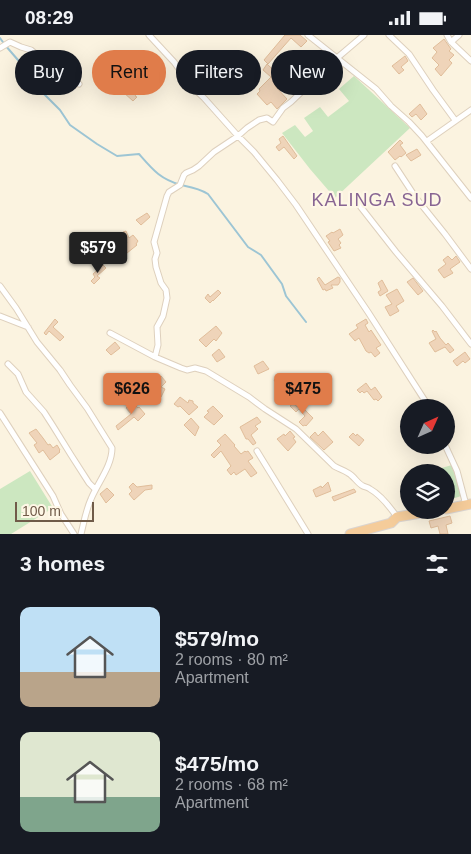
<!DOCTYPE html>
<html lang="en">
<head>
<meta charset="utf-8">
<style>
	:root { --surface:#171b24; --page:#20242c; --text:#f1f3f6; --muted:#9ea1a6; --accent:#e07c4a }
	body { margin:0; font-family:Arial,sans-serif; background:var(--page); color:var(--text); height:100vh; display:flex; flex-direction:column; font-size:19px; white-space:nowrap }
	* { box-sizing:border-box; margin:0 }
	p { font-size:16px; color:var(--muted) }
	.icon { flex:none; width:28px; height:28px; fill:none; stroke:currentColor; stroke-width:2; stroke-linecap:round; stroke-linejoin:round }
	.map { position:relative; height:499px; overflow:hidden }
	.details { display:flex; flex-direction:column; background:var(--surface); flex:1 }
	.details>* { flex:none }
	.guide { position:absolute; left:15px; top:15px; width:441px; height:45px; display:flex; gap:10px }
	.needle { width:32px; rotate:45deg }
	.tools { position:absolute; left:400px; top:364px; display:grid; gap:10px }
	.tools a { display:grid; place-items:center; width:55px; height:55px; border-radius:50%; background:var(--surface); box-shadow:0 5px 20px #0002; font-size:25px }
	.scale { position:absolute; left:15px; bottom:12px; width:79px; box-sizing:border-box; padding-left:5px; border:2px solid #705b49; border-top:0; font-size:14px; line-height:18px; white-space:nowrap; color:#705b49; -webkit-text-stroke:4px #fef7e6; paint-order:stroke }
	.price { position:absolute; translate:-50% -42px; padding:0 11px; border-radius:5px; background:var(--accent); color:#111; font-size:16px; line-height:32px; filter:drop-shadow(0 1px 2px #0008) }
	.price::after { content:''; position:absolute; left:50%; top:30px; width:15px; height:11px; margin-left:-8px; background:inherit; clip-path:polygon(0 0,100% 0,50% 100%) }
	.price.selected { background:#222; color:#fff }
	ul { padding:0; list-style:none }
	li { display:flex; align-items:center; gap:15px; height:125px; padding:0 20px }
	li span { display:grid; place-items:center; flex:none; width:140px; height:100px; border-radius:10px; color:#555 }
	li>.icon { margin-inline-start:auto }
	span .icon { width:60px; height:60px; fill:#fffc; stroke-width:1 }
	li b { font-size:21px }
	h2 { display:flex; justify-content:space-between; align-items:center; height:60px; padding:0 20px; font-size:21px }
	.chip { padding:0 18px; border-radius:22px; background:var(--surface); box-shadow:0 5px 20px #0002; font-size:18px; line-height:45px }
	.chip.selected { background:var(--accent); color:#111 }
	.status { display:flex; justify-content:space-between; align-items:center; height:35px; padding:0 25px; background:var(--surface); direction:ltr }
	.status svg { height:14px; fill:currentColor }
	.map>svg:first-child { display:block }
</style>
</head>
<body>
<div class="status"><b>08:29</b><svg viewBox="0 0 49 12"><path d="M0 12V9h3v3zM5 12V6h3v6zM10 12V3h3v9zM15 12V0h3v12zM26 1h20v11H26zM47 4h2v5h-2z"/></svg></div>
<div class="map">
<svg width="471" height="499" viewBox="0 0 471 499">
	<rect width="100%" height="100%" fill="#fbf3e0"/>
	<path fill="#cce7c0" d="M354 41 410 93 335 163 310 134 282 98 295 90 305 102 313 96 304 83 320 72 328 82 349 66 339 54Z
		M452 430 461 461 446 466V438L431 437V436Z
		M30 436 53 473 11 499H0V454Z"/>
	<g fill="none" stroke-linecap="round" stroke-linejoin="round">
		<path stroke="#9dc5d4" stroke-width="2" d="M0 3 5 10 24 32 36 51 60 75 70 90 97 109 117 121 139 119C153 135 160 144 181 150 191 152 199 153 208 159L248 212 261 220 282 249 286 261 306 287"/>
	</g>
	<path fill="#efd4b9" stroke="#e0bd9a" d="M285 0H300L307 6 301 12 291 3 268 29 264 25Z
		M444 4 451 14 449 16 454 20 449 25 452 28 441 41 435 34 439 30 432 23 437 17 433 13Z
		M129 17 141 29 157 44 154 47 139 33 126 19Z
		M405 21 408 26 401 32 404 35 399 39 392 31Z
		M267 29 282 43 275 51 287 64 277 74 271 67 267 70 257 59 260 56 259 54 271 42 263 35Z
		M123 43 138 57 135 61 137 62 133 66 123 57 126 54 119 48Z
		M420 69 427 79 421 85 416 79 412 82 409 79Z
		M283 101 297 121 294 124 284 112 279 116 276 112 281 108 279 104Z
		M400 105 403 108 400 110 406 118 401 122 400 121 395 125 388 117Z
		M417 114 421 120 411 126 406 120Z
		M147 178 150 182 141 190 136 185Z
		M340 194 343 200 338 204 341 208 339 210 341 213 334 216 328 207 330 206 326 201 332 197 333 198Z
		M126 196 129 203 133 200 138 206 136 209 137 210 127 218 123 213 126 211 125 209 127 208 123 197Z
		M448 221 452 225 456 221 460 227 450 234 453 238 444 243 438 235 446 229 443 225Z
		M103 230 106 233 97 241 100 243 94 249 91 246 95 242 93 239Z
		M319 242 325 250 338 242 340 243V247L338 250H331L333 253 326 256 325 254 323 255 317 244Z
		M413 243 423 256 418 260 407 247Z
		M382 245 388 256 380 261 378 257 381 255 378 248Z
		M397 254 404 266 396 271 399 276 390 281 385 272 392 269 386 260Z
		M218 255 221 258 213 266V265L210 268 205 263 208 259 210 262Z
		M55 284 58 287 53 292 64 302 60 306 49 296 46 300 44 298Z
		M366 284 368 288 365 290 369 297 371 295 381 310 376 313 380 318 375 322 371 317 369 318 366 316 359 303 355 306 349 299 358 293 356 290Z
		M216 291 222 298 216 306 214 304 206 312 199 305Z
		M433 295 435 297 436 296 440 303 446 310 448 308 454 315 450 318 445 312 435 317 429 308 436 304 432 296Z
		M115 307 120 313 111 320 106 315Z
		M219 314 225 322 217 327 212 320Z
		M465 317 470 324 465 328 463 326 457 331 453 326Z
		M263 326 269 334 258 339 254 331Z
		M161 341 166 347 161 352 165 354 161 362 157 360 159 355 157 354 159 351 156 349Z
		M277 343 285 351 288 348 298 360 294 364 285 355 283 357 274 345Z
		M366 348 371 355 375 352 382 362 378 366 376 364 374 365 367 356 364 358 362 356 360 358 357 355Z
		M180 362 188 368 189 365 193 366V368L198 372 189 380 180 371 178 372 174 369Z
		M132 367 138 373 139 372 145 379 138 386 134 382 118 395 116 391 131 379 126 373Z
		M294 368 297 372 300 370 313 383 306 391 305 390 303 391 299 387 305 381 299 374 296 377 290 371Z
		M213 371 223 381 214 390 204 382 209 377 207 376Z
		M257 382 261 387 255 391 258 394 251 400 256 408 253 410 248 404H246L240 392Z
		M191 383 199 392 195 401 184 390Z
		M36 394 43 403 48 410 50 409 53 413 57 410 60 415 59 416 60 417 50 425 43 415 39 418 34 410 37 408 29 398Z
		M290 396 295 402 293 403 296 407 288 416 277 404 284 399 285 401Z
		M323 396 333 407 324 415 310 402 315 397 318 401Z
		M353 398 356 401 357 399 364 405 359 411 349 402Z
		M225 399 235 410 234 411 241 419 245 416 246 417 248 416 253 423 248 426 257 438 251 442 245 434 236 440 234 437 231 440 227 435 231 431 221 416 214 423 211 420 221 410 217 406Z
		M328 447 331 456 316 462 313 455 321 451 322 453Z
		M133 448 137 452 152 450V454L145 455 134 465 129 459 132 456 129 452Z
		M107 453 114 460 106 468 100 459Z
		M354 454 356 457 334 466 332 462Z
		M450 481 452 488 446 490 448 499H440L438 491 431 493 429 486Z"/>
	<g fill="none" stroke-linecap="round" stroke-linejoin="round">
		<g stroke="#ded0bd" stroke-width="7">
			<path id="minor" d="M149 0 174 27 192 52 204 63 238 101 254 117 277 145 296 170 368 277 429 372
				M308 0 376 54 391 71 409 87 422 101 471 163
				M389 0 409 19 433 55 455 85
				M447 0 451 7 471 26
				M451 7 459 0
				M0 13 10 7 21 12 31 15 43 25 55 30 79 49
				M427 106 471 75
				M395 131 416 163 445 199 471 234
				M356 166 396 217 442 271 471 309
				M0 251 16 273 37 307 60 335 70 350 87 373 112 413C112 431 98 447 91 464 86 475 84 487 81 499
				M0 281 28 292
				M110 298 155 322 181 333 187 335 195 333 206 336 249 362 265 374 296 394 334 431C339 434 344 435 348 438 354 441 357 448 363 451 365 452 368 452 370 454 381 460 390 472 397 482
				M155 322 158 310 157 292 163 281 167 263 166 255 161 248 156 232 155 224 157 218 154 207 167 161 169 157 180 150 184 140 186 138 193 135 199 131 214 117 238 101 247 93 259 85 267 83 273 87 283 73 291 67 337 23 364 0
				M8 329 18 339 26 357 44 377 53 391 71 420 89 448 95 454
				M0 378 53 461 61 479 74 499
				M445 410 457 436 466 470
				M257 416 308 499"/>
		</g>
		<g stroke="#dad4d0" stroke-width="11">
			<path id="trunk" d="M446 474 471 469
				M350 499 391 488 397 482 439 475"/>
		</g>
		<use href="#minor" stroke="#fff" stroke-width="5"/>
		<use href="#trunk" stroke="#f5cc9a" stroke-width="9"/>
	</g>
	<g text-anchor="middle" stroke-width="4.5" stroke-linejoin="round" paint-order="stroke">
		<g font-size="18" letter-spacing="1" fill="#886593" stroke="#fef7e6">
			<text x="377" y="171">KALINGA SUD</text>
		</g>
	</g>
</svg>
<div class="tools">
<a><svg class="needle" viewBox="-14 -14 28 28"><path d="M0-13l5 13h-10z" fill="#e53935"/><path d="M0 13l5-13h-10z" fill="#9ea1a6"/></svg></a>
<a><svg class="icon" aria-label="layers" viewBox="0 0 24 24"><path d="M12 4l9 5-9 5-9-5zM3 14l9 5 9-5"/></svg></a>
</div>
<div class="scale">100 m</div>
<b class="price selected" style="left:98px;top:239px">$579</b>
<b class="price" style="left:132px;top:380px">$626</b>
<b class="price" style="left:303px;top:380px">$475</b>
<div class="guide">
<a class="chip">Buy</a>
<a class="chip selected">Rent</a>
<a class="chip">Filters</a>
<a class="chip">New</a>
</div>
</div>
<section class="details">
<h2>3 homes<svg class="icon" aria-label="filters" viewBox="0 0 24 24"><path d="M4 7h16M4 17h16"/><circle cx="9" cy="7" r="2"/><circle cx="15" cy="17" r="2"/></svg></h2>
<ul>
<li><span style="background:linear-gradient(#bfe0f5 65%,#b9a48a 0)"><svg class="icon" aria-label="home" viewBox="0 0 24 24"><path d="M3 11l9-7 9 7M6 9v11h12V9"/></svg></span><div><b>$579/mo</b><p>2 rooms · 80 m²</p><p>Apartment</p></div></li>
<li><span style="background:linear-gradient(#dfe7d0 65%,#7fa58c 0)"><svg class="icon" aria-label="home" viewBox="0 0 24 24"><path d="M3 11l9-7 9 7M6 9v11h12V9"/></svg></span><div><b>$475/mo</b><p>2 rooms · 68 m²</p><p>Apartment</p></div></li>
</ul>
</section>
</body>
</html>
